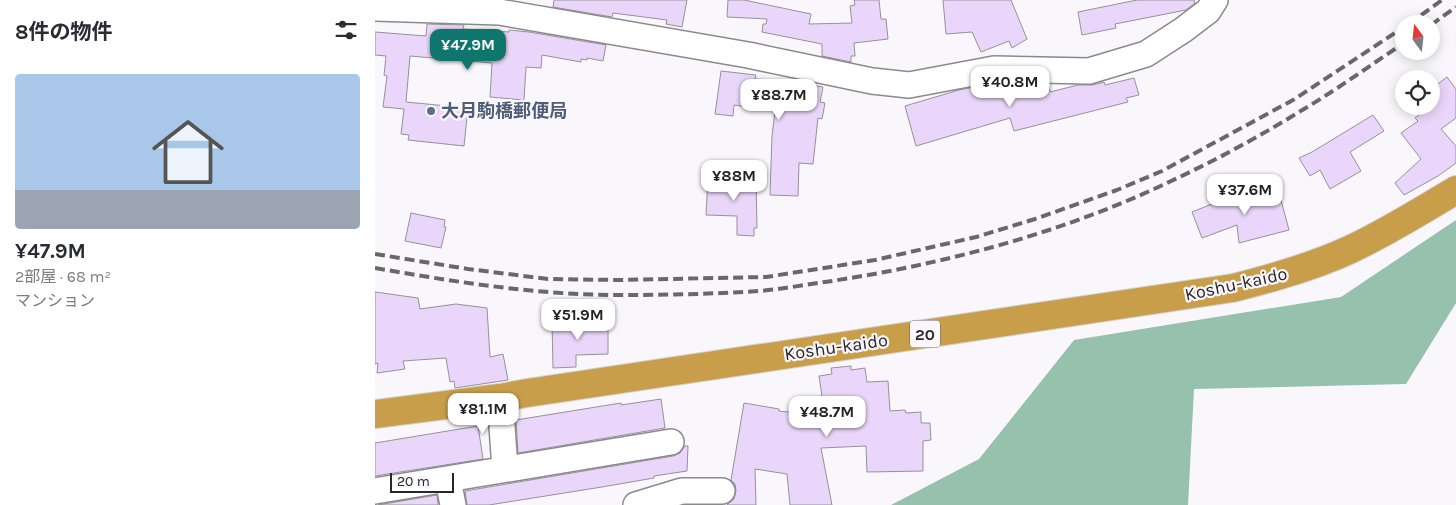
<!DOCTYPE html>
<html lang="ja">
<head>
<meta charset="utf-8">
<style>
	:root { --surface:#fff; --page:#f2f2f3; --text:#2b2b33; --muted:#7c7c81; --accent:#0f766e }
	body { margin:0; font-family:Karla,"Noto Sans JP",sans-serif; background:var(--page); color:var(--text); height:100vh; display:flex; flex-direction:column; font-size:19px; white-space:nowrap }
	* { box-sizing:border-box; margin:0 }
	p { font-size:16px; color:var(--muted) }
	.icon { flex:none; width:28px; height:28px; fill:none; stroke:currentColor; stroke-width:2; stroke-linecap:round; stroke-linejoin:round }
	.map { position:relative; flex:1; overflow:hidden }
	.drawer { display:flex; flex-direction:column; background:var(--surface); width:375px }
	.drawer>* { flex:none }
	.needle { width:32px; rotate:345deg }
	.tools { position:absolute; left:1020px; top:15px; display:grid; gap:10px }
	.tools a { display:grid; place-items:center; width:45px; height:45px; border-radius:50%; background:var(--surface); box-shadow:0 2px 12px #0003; font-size:25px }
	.scale { position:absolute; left:15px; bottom:12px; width:64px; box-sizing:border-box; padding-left:5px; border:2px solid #282729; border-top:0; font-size:14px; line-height:18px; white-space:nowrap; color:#282729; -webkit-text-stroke:4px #faf7fc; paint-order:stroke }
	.price { position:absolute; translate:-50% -42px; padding:0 11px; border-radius:10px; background:#fff; color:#222; font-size:16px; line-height:32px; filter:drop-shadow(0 1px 2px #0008) }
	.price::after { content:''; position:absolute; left:50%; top:30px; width:15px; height:11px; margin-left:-8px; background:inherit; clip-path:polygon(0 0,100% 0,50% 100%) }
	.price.on { background:var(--accent); color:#fff }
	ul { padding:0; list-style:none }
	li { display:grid; align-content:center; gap:10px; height:265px; padding:0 15px }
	li span { display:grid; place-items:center; height:155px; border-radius:5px; color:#555 }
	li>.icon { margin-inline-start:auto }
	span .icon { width:90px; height:90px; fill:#fffc; stroke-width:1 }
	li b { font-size:21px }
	h2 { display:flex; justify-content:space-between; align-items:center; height:60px; padding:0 15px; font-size:21px }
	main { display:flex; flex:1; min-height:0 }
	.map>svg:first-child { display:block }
</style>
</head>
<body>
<main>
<section class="drawer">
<h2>8件の物件<svg class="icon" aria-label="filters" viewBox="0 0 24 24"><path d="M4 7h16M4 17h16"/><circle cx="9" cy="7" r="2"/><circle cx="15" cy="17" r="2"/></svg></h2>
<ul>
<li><span style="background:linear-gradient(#a9c7e8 75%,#9aa5b1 0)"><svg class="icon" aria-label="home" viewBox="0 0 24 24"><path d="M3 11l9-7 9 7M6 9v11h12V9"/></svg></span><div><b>¥47.9M</b><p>2部屋 · 68 m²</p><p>マンション</p></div></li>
</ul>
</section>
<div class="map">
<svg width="1081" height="505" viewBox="0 0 1081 505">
	<rect width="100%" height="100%" fill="#faf7fc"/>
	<path fill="#96c1ac" d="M1081 220V303L1031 384 819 389 813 505H516L604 459 699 340 966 297Z"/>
	<path fill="#ead6fa" stroke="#949296" d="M179 0H312L307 27 291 24 292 20 238 13 237 17 178 7Z
		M353 0H369L436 14 434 24 477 23 475 6 480 5 479 0H504L506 19H511L513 39 479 43 480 56H476V62L447 56V44L387 32 388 24H391L392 19 352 17Z
		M568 0H636L652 39 637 48 634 41 606 52 597 32 571 34Z
		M762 0H819L820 3 811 10 740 24 741 28 707 35 703 12Z
		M52 24 89 25 88 29 134 32V30L154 32 231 45 228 61 212 58V60L206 59V62L167 55 166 68 151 67 149 100 115 97 117 63 35 56 31 102 93 108 89 146 33 140 34 135 26 134 29 109 8 107 12 76 9 75 11 56 0 55V32L51 36Z
		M346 71 381 75 380 79 412 81 448 87 445 102 450 103 447 119 443 118 438 164 424 163 423 196 395 195 397 136 400 111 359 105 358 116 340 114Z
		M1072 77 1081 89V118L1066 129 1081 146V163L1063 176 1029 195 1020 183 1046 159 1026 133 1043 121 1040 118 1056 106V89Z
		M759 78 764 95 751 98 753 102 639 131 635 118 541 146 530 106 584 90 610 85 612 94 653 84H655L657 91 674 86 675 92 703 85H718L729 82 730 85Z
		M998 115 1009 131 975 152 986 171 955 189 945 170 935 176 924 158 937 152Z
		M333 178 381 179 382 228H379V236L362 235V216L331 215Z
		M902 185 914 230 864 243 862 225 827 238 817 212 842 202 844 206 882 196 881 191Z
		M36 213 70 220 69 227H71L66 248 30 241Z
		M0 292 43 298 45 309 81 304 112 308 115 357 128 354 133 380 80 388 79 381 75 382 71 358 28 361 30 369 2 373 3 363 0 364Z
		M233 320V354L201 355V367L178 368 177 321Z
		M476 366V370L490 368 492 382 513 381 515 411 530 410 531 413 546 412V423H555L556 440 548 441V471L492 472 491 446 446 448 457 505H415L412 474 380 469 381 505H352L359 499 361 491 360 484 356 480 369 403 404 409V411L450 416 444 376 457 374 456 368Z
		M286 399 290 428 143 453 141 420 246 403V405Z
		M103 426 108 459 0 476V443Z
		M310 446H313L312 471 279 476V478L227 487 114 505H92L90 491 298 456 305 453Z
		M62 495 63 505H3Z"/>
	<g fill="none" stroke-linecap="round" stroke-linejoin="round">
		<g stroke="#8b898d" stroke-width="28">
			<path id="minor" d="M0 8 124 12 373 55 497 81 534 85 619 69 714 71 771 54 808 30 833 11 840 0
				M125 398 130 469
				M73 479 78 505
				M0 491 296 442
				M261 505 307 491H347"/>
		</g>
		<g stroke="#d4d4d4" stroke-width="30">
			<path id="trunk" d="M0 414 125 398 152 393 858 288C898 278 937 267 974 250 1011 233 1046 211 1081 190"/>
		</g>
		<use href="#minor" stroke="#fff" stroke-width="25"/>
		<use href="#trunk" stroke="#c89e4a" stroke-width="28"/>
		<path stroke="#69676a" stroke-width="4" stroke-dasharray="10 5" stroke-linecap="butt" d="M1034 24 1067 0
			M1056 25 1081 7
			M0 254 93 269 173 279 243 280 391 277 500 260 601 237 660 219 742 190 787 171 918 100 1029 27
			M0 268C81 282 162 295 244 295 291 295 338 294 385 291 407 289 429 285 450 282 566 265 688 233 794 182 839 161 882 138 924 112 960 91 994 66 1029 43"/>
	</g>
	<circle fill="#5c6f8a" stroke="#faf7fc" stroke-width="2" cx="56" cy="111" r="5"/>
	<g text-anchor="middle" stroke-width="4.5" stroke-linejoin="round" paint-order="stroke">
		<rect fill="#faf7fc" stroke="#676568" stroke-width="1" x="535" y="320.5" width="30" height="27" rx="4"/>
		<g font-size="16" font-weight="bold" fill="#282729">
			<text x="550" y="340">20</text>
		</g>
		<g font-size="18" font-weight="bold" fill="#4e5e75" stroke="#faf7fc" text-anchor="start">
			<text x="66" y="117">大月駒橋郵便局</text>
		</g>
		<g font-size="18" fill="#282729" stroke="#faf7fc">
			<text transform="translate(861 284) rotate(-12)" y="6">Koshu-kaido</text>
			<text transform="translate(461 347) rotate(-8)" y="6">Koshu-kaido</text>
		</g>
	</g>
</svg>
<div class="tools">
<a><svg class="needle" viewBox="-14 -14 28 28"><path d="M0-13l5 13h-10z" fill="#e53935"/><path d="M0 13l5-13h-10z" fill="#7c7c81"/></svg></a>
<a><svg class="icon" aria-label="locate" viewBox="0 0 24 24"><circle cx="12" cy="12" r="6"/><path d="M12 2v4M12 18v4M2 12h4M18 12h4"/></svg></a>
</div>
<div class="scale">20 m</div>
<b class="price on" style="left:93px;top:71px">¥47.9M</b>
<b class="price" style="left:635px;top:108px">¥40.8M</b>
<b class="price" style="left:404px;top:121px">¥88.7M</b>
<b class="price" style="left:359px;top:202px">¥88M</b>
<b class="price" style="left:870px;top:216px">¥37.6M</b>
<b class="price" style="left:203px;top:341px">¥51.9M</b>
<b class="price" style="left:108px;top:435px">¥81.1M</b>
<b class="price" style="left:452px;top:438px">¥48.7M</b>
</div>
</main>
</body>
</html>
